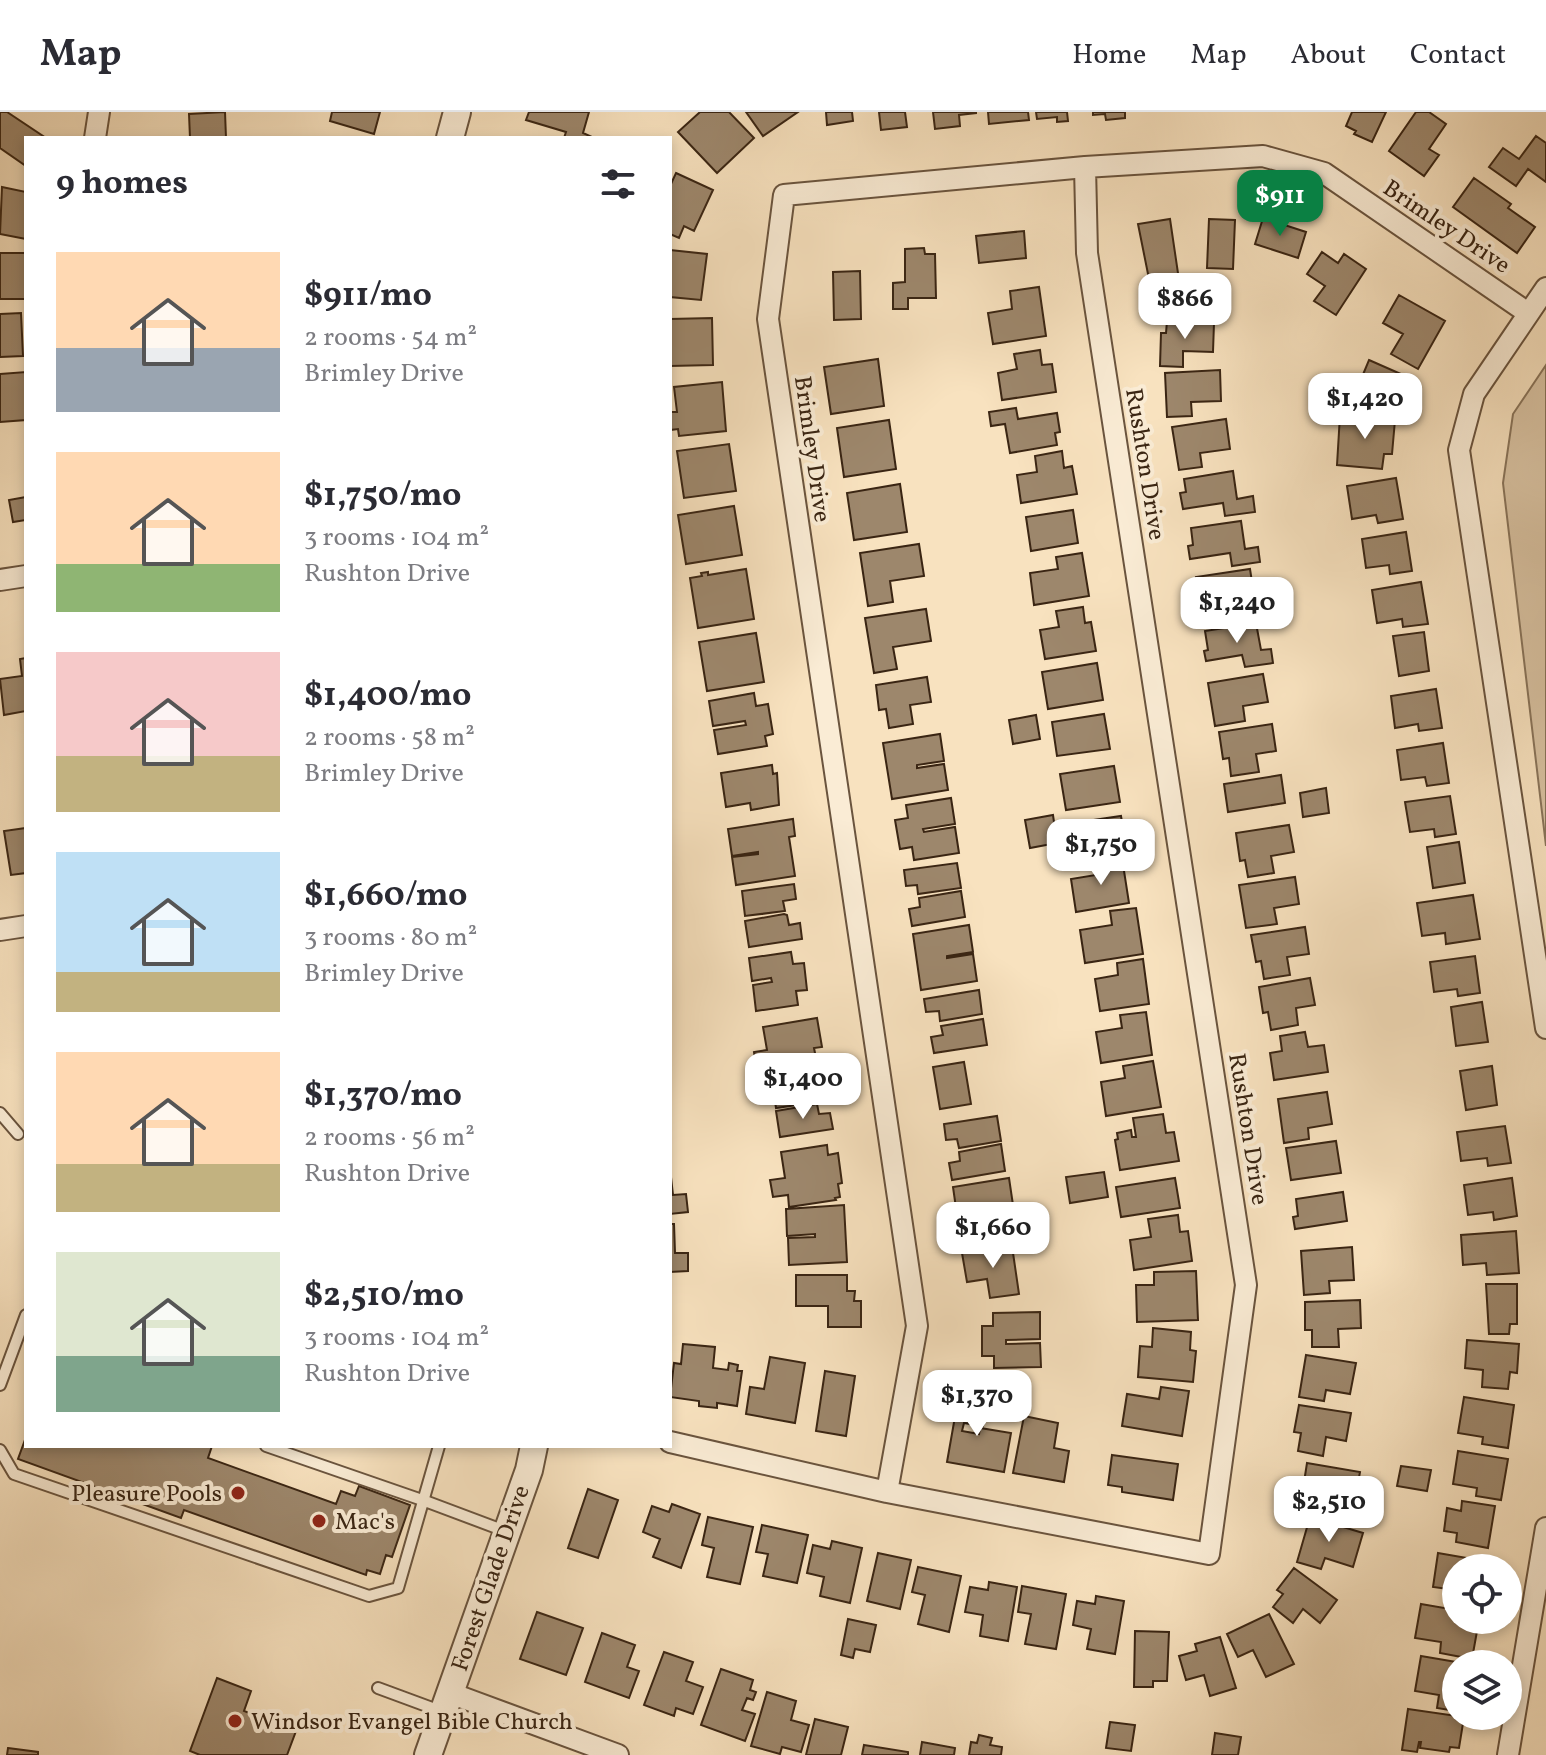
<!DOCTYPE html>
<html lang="en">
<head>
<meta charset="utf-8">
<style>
	:root { --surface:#fff; --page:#f2f2f3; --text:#2b2b33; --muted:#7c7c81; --line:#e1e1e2; --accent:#0b8043 }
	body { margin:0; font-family:Vollkorn,serif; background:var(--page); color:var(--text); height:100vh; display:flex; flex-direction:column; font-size:30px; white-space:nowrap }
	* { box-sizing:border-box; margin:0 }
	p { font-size:26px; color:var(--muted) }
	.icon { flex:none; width:44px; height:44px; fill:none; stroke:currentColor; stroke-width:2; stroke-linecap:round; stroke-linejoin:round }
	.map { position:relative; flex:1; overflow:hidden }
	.drawer { position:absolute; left:24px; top:24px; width:648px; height:1312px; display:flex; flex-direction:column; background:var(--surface); border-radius:0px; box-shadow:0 4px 12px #0003 }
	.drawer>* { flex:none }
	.buttons { position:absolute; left:1442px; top:1442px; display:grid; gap:16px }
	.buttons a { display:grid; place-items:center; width:80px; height:80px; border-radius:50%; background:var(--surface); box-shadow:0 4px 12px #0003; font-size:40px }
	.price { position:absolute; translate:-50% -68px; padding:0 18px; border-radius:16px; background:#fff; color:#222; font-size:26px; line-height:52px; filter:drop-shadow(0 2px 4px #0008) }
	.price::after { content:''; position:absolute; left:50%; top:48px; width:24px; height:18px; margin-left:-12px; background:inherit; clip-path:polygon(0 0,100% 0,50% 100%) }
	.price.on { background:var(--accent); color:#fff }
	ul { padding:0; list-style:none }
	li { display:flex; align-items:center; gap:24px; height:200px; padding:0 32px }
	li span { display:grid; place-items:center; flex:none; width:224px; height:160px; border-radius:0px; color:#555 }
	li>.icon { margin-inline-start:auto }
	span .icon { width:96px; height:96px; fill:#fffc; stroke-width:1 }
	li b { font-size:34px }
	h2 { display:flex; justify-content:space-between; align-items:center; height:96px; padding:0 32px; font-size:34px }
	header { display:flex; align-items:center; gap:48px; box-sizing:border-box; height:112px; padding:0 40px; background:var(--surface); border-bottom:2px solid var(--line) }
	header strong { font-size:38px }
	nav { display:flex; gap:44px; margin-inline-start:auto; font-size:28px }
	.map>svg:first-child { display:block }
</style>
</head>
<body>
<header>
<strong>Map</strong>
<nav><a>Home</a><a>Map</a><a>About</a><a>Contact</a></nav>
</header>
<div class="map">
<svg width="1546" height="1643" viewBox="0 0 1546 1643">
	<rect width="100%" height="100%" fill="#f8e2bf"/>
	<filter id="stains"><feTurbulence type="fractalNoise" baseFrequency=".0025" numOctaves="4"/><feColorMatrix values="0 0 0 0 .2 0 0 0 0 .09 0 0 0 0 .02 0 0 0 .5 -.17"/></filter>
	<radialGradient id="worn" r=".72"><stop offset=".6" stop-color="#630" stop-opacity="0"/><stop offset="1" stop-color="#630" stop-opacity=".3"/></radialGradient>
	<path fill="#d8c2a2" stroke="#89745a" stroke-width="2" d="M1546 253V734L1503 371 1513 302Z"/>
	<path fill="#9d876c" stroke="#3a2513" stroke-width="2" d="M0 0H7L46 26H26V54L0 36Z
		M225 0 226 26H190L189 2Z
		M332 0H380L374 22 330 9Z
		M529 0H589L583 21 594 26H564L566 20 526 8Z
		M700 0H729L754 26 717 61 678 20Z
		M746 0H798L763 24Z
		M826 0H852L853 9 827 13Z
		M879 0H905L907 15 881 18Z
		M933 0H976V1L959 3 960 14 935 17Z
		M988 0H1028L1029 8 989 12Z
		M1036 0H1067L1068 9 1057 10V5L1037 7Z
		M1093 0H1125V6L1106 8 1105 2 1093 3Z
		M1352 0H1386L1372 30 1354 22 1356 19 1346 14Z
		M1416 0H1429L1446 12 1429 37 1439 43 1424 64 1389 39Z
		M1536 24 1546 31V70L1528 57 1516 74 1489 55 1503 36 1519 47Z
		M676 61 713 78 694 119 684 114 679 126 670 122V74Z
		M1474 66 1511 92 1508 96 1535 115 1517 141 1453 95Z
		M2 75 26 80V127L0 122Z
		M1263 106 1306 120 1298 146 1255 132Z
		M1170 107 1179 168 1150 172 1138 112Z
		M1209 107 1235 108 1233 157 1207 156Z
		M1024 119 1026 146 979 151 976 124Z
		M924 136 925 142H935L936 186H908V197H893V171L905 170V137Z
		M670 138 707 142 701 188 670 185Z
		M1322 140 1338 151 1344 142 1366 157 1336 203 1314 189 1325 174 1307 162Z
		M0 141H26V187H0Z
		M860 159 861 207 834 208 833 160Z
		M1039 175 1046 224 993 232 988 201 1012 197 1010 179Z
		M1399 183 1445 209 1418 257 1391 242 1403 222 1383 211Z
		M21 201 23 244 0 245V202Z
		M712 206 713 253 670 254V207Z
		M1167 209 1214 211 1213 240 1183 239V255L1160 254 1161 221H1166Z
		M1040 238 1042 253 1052 252 1056 280 1002 288 998 261 1017 257 1014 242Z
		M878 247 884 294 831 302 824 255Z
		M1369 248 1410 266 1394 302 1375 294 1378 286 1357 277Z
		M1220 258 1221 289 1191 290 1192 304 1167 305 1165 261Z
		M26 260V308L0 310V262Z
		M722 270 726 319 679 324 678 317 670 318V300H677L674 275Z
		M1016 296 1018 307 1057 301 1060 320 1055 321 1057 333 1010 341 1005 312 991 314 989 300Z
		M1340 303 1395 308 1392 342H1384L1382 357 1337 353Z
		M1226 307 1230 337 1200 341 1202 355 1179 358 1172 315Z
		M889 308 896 357 844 365 837 316Z
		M729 332 736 379 684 386 677 339Z
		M1062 339 1064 356 1072 354 1077 382 1021 391 1017 363 1037 360 1035 344Z
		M1233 359 1237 387 1253 384 1255 400 1225 404 1223 391 1183 397 1180 381 1186 380 1184 367Z
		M1396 366 1403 407 1378 411 1376 403 1352 407 1347 374Z
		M900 372 907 420 854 428 847 381Z
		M26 385V408L13 410 9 388Z
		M734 394 742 443 686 452 678 403Z
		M1073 398 1078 431 1031 439 1026 405Z
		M1241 409 1245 437 1258 435 1260 450 1232 454 1230 441 1190 447 1188 434 1193 433 1191 416Z
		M1406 420 1412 459 1390 462 1389 453 1366 456 1362 427Z
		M919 432 924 464 890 469 893 490 868 494 860 441Z
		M1082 441 1089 484 1034 493 1030 461 1058 457 1056 445Z
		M746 457 754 507 698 516 690 466 702 464 701 461 708 460V463Z
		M1250 457 1254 483 1232 487 1234 505 1210 509 1207 491 1200 492 1196 465Z
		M1421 470 1428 512 1403 515 1402 507 1377 511 1372 478Z
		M1083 495 1085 511 1091 510 1096 539 1045 547 1040 518 1059 515 1056 499Z
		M926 497 931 529 893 535 897 557 874 561 865 506Z
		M1256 511 1261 538 1271 537 1273 551 1245 555 1242 543 1206 549 1204 539 1208 538 1205 519Z
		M1424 520 1429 559 1399 564 1393 524Z
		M756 521 764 570 707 579 699 530Z
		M26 546V599L4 603 0 567 22 564 20 547Z
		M1097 551 1103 588 1048 597 1042 560Z
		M1263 562 1268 590 1243 594 1245 609 1215 614 1208 571Z
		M927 565 931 590 910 593 913 612 889 616 886 597 879 598 876 573Z
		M1436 577 1442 616 1419 619 1418 612 1395 616 1391 584Z
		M754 581 756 594 768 592 773 622 765 624 767 634 718 642 714 618 746 613 745 609 713 614 709 589Z
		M1104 602 1110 637 1057 644 1052 610Z
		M1036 603 1040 627 1013 632 1009 608Z
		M1272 612 1276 639 1256 642 1259 660 1231 664 1229 646 1223 647 1219 620Z
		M940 622 944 649 917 653V656L944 652 948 678 892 687 883 631Z
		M1443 631 1449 671 1427 674 1425 665 1401 668 1397 638Z
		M772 653 773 662 777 661 779 693 751 698 750 691 726 695 721 661Z
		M1114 654 1120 690 1066 698 1060 662Z
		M1281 663 1285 691 1228 700 1224 672Z
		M1326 676 1329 701 1303 705 1300 681Z
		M1450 684 1456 722 1435 725 1434 717 1410 720 1405 690Z
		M951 686 955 712 923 717 924 720 955 715 959 741 914 748 912 735 900 737 895 708 908 706 906 693Z
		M1053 703 1057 731 1030 736 1025 708Z
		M1121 704 1127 740 1071 749 1066 712Z
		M793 707 795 724 789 725 795 764 736 773 732 745 758 742V740L732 744 728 717Z
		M1289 713 1294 740 1271 744 1274 761 1248 765 1245 748 1240 749 1236 721Z
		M26 716V761L11 763 4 719Z
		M1459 730 1465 771 1433 776 1427 735Z
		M1122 746 1129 791 1076 800 1071 767 1096 763 1094 751Z
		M957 751 961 776 918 782 917 773 906 774 904 758Z
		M1295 765 1299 792 1274 796 1277 812 1246 816 1239 773Z
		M794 772 796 787 783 789 785 799 745 804 742 779Z
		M961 779 965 805 912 814 909 797 920 795 919 786Z
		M1473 783 1480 827 1446 832 1445 821 1422 824 1417 791Z
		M1136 796 1143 842 1085 851 1080 818 1112 813 1110 799Z
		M784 802 787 803 789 813 800 811 802 827 749 835 745 809Z
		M969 813 973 840 947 844V846L973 842 977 869 921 878 913 822Z
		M1305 815 1309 842 1287 845 1290 863 1264 867 1261 849 1256 850 1251 823Z
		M791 840 793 852 804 851 807 878 796 879 798 893 756 899 753 873 772 870 771 866 752 869 749 846Z
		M1475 844 1480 881 1458 884 1457 877 1434 880 1430 850Z
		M1143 847 1149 892 1100 899 1095 867 1118 863 1117 851Z
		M1310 866 1315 893 1296 896 1298 913 1271 918 1268 900 1263 901 1259 875Z
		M979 878 982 902 940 909 939 899 926 900 924 887Z
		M1482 890 1488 930 1456 934 1451 895Z
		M1146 900 1152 943 1101 951 1096 920 1122 916 1120 903Z
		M817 906 822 935 814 936 817 951 793 956 794 960 758 966 754 940 767 938 763 915Z
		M983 907 987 933 934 941 931 925 943 923 941 914Z
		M1305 920 1308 935 1324 933 1328 960 1274 968 1270 941 1282 939 1280 924Z
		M1153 949 1161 995 1106 1004 1101 970 1125 966 1123 954Z
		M964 950 971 992 940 997 933 955Z
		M1492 954 1497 993 1466 998 1460 959Z
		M824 961 827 978 815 979 817 990 776 996 772 969Z
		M1327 980 1332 1012 1308 1016 1309 1027 1284 1031 1278 987Z
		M817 992 819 1002 830 1001 833 1017 780 1025 776 999Z
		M1163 1002 1166 1021 1174 1020 1179 1049 1120 1058 1115 1028 1118 1027 1117 1021 1131 1018 1132 1025H1136L1133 1006Z
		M997 1004 1001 1029 959 1036 957 1027 946 1028 944 1012Z
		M1505 1014 1511 1051 1488 1054 1487 1046 1461 1049 1457 1020Z
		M1336 1029 1341 1061 1291 1068 1286 1036Z
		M1001 1032 1005 1059 952 1068 949 1051 960 1049 959 1040Z
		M827 1033 828 1043 838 1041 842 1071 838 1072 840 1085 835 1086 836 1088 789 1095 788 1083 773 1085 770 1068 785 1066 781 1040Z
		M670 1056 673 1083 686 1082 688 1100 670 1102Z
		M1104 1060 1108 1085 1070 1091 1066 1065Z
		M1009 1066 1013 1093 987 1097V1099L1014 1095 1018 1122 961 1131 953 1075Z
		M1175 1066 1180 1096 1121 1105 1116 1075Z
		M1512 1066 1517 1104 1494 1108 1493 1100 1468 1103 1464 1073Z
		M1343 1080 1347 1109 1295 1117 1293 1105 1298 1104 1296 1087Z
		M844 1093 847 1150 789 1153 788 1126 815 1125V1122L787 1124 786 1097Z
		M1178 1103 1180 1120 1188 1119 1192 1149 1134 1158 1130 1128 1151 1125 1148 1107Z
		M670 1112H674L675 1141H688V1159L670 1160Z
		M1516 1119 1519 1161 1487 1163 1486 1151 1463 1153 1461 1123Z
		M1012 1134 1019 1182 990 1186 987 1167 967 1170 962 1141Z
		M1352 1135 1354 1168 1329 1169 1330 1181 1304 1183 1301 1139Z
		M1196 1159 1198 1208 1137 1210 1136 1173H1154V1160Z
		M796 1163H847V1179H855L854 1189H861V1215H828V1194H796Z
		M1486 1172H1517V1212H1510L1509 1222H1489Z
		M1360 1188 1361 1216 1338 1217 1339 1235H1312V1218H1305V1190Z
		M1040 1200V1227L1006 1228V1232L1040 1231 1041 1255 994 1256V1244H982V1214H993V1201Z
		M1153 1216 1191 1220 1190 1238 1196 1239 1193 1270 1138 1265 1140 1234 1152 1235Z
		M1467 1228 1519 1232 1517 1261 1510 1260 1508 1277 1482 1275 1483 1258 1465 1256Z
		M683 1232 715 1235 713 1256 728 1258 729 1251 738 1253 737 1259H742L737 1294 717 1291V1296L699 1294V1289L670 1285 674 1251 681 1252Z
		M1306 1243 1356 1251 1350 1282 1326 1278 1324 1289 1299 1285Z
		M770 1245 805 1251 795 1311 746 1302 750 1275 764 1277Z
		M825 1259 855 1264 846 1324 816 1319Z
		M1161 1275 1189 1279 1182 1324 1122 1314 1127 1282 1159 1287Z
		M959 1282 988 1287 983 1314 964 1311 962 1319 979 1322 980 1316 1011 1321 1004 1360 947 1350Z
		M1464 1285 1514 1293 1508 1336 1482 1332 1483 1325 1458 1321Z
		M1299 1293 1351 1301 1346 1329 1326 1325 1323 1344 1298 1339 1301 1321 1294 1320Z
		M1024 1304 1058 1311 1054 1336 1069 1339 1064 1370 1013 1361Z
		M26 1325V1334H212L208 1346 336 1392 341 1379 355 1384 359 1374 410 1393 392 1445 386 1443 380 1462 367 1458 366 1463 184 1398 181 1406 18 1347Z
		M1458 1339 1508 1347 1501 1388 1476 1384 1477 1376 1453 1372Z
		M1112 1343 1178 1352 1173 1388 1122 1380V1375L1108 1373Z
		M1307 1351 1360 1360 1354 1393 1327 1389 1325 1400 1300 1396Z
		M1401 1354 1431 1358 1427 1379 1397 1374Z
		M588 1377 618 1388 598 1446 568 1436Z
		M1462 1389 1495 1394 1488 1436 1456 1430 1457 1421 1444 1419 1447 1396 1461 1399Z
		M672 1392 700 1402 681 1456 653 1445 660 1427 643 1420 652 1394 669 1400Z
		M708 1405 753 1415 740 1472 707 1465 714 1436 702 1433Z
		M1310 1405 1363 1421 1353 1455 1325 1446 1321 1457 1297 1450Z
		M762 1413 808 1423 797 1471 763 1464 768 1442 756 1440Z
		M832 1429 862 1436 850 1491 820 1484 824 1465 807 1461 813 1433 830 1437Z
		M878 1441 911 1448 900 1497 867 1489Z
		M1438 1441 1490 1450 1489 1456H1456V1478L1433 1475Z
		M918 1455 961 1464 949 1520 918 1512 925 1483 912 1480Z
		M1294 1456 1337 1488 1320 1511 1303 1497 1293 1511 1273 1495 1283 1482 1277 1478Z
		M989 1470 1017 1475 1008 1529 980 1524 983 1503 965 1500 970 1475 988 1478Z
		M1022 1474 1066 1482 1056 1537 1025 1532 1031 1502 1018 1500Z
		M1096 1484 1124 1489 1115 1542 1087 1537 1091 1517 1073 1513 1077 1489 1095 1492Z
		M1421 1492 1456 1498V1508H1479L1472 1547 1440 1541 1441 1530 1415 1526Z
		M537 1500 583 1516 566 1563 520 1547Z
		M1269 1502 1294 1552 1266 1565 1253 1538 1238 1545 1227 1522Z
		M848 1507 876 1513 870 1540 855 1537 853 1546 841 1543Z
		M1135 1519 1169 1520 1167 1569H1153V1575H1134Z
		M602 1521 635 1533 627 1555 639 1559 629 1586 585 1570Z
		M1220 1525 1236 1576 1210 1584 1204 1563 1186 1568 1179 1544 1197 1539 1195 1532Z
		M664 1540 693 1550 686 1569 703 1575 693 1602 676 1596 674 1604 644 1593Z
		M1421 1544 1468 1552H1456V1599L1437 1596 1439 1583 1415 1579Z
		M721 1557 753 1568 750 1578 756 1580 753 1588 747 1586 742 1598 755 1602 745 1629 701 1613Z
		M217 1566 251 1579 244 1599 296 1619 287 1643H200L190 1639Z
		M767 1580 796 1589 791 1608 809 1613 801 1640 782 1635 780 1642 751 1634Z
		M1408 1597 1464 1605 1459 1636 1450 1635 1449 1640 1420 1636 1421 1630H1419L1417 1640 1402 1638Z
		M815 1607 848 1615 841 1643H806Z
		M1110 1610 1135 1613 1131 1639 1106 1636Z
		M1215 1621 1241 1625 1238 1643H1212Z
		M979 1623 992 1626 990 1633 1002 1635 1001 1643H969L971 1630 977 1631Z
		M922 1630 955 1636 954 1643H920Z
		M864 1633 908 1640V1643H862Z
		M8 1636 38 1640V1643H7Z"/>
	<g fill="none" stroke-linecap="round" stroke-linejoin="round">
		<g stroke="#6a543e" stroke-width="14">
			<path id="service" d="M0 1001 18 1022
				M0 1273 26 1203
				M266 1334 425 1389 505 1419
				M0 1338 14 1362 369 1484 398 1476 439 1334
				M378 1576 443 1600"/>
		</g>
		<g stroke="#6a543e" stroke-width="24">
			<path id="minor" d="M95 26 99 0
				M1546 176 1474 282 1459 338 1546 916
				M0 468 26 464
				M0 818 26 814
				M670 1330 887 1380 1209 1442 1246 1173 1087 141 1085 55
				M887 1380 917 1214 768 207 784 83 1085 55 1263 44 1324 61 1528 201
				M450 1581 618 1643
				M1508 1643 1546 1416"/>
		</g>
		<g stroke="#6a543e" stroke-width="30">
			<path id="tertiary" d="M450 26 457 0
				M428 1643 529 1358 534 1334"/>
		</g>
		<use href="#service" stroke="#faecd5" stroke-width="10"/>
		<use href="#minor" stroke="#faecd5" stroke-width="20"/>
		<use href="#tertiary" stroke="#faecd5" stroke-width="26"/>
	</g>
	<g fill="#8f2418" stroke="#faecd5" stroke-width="3">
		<circle cx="238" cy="1381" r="8"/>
		<circle cx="319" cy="1409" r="8"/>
		<circle cx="235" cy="1609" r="8"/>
	</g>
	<g text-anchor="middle" stroke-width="8" stroke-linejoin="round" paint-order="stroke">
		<g font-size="24" fill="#3a2513" stroke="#faecd5">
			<text transform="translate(1447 114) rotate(34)" y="8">Brimley Drive</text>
			<text transform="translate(813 337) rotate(82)" y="8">Brimley Drive</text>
			<text transform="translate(1146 352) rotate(81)" y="8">Rushton Drive</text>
			<text transform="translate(1249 1017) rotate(81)" y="8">Rushton Drive</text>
			<text transform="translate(490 1466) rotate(-71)" y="8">Forest Glade Drive</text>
		</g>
		<g font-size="24" fill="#3a2513" stroke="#faecd5" text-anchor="start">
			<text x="222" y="1389" text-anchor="end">Pleasure Pools</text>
			<text x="335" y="1417">Mac's</text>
			<text x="251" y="1617">Windsor Evangel Bible Church</text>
		</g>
	</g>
	<rect width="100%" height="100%" filter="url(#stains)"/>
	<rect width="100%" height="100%" fill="url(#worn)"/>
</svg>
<div class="buttons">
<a><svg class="icon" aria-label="locate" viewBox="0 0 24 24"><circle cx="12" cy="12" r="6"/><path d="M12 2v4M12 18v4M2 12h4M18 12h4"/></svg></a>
<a><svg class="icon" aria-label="layers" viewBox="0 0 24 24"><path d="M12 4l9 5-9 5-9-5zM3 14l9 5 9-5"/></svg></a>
</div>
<b class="price on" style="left:1280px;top:126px">$911</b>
<b class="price" style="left:1185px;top:229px">$866</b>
<b class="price" style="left:1365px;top:329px">$1,420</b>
<b class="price" style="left:1237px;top:533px">$1,240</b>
<b class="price" style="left:1101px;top:775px">$1,750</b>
<b class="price" style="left:803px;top:1009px">$1,400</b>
<b class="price" style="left:993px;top:1158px">$1,660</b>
<b class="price" style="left:977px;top:1326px">$1,370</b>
<b class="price" style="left:1329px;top:1432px">$2,510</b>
<section class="drawer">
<h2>9 homes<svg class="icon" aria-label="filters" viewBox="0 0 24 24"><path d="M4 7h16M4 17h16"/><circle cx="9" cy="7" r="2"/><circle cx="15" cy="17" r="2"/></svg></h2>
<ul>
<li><span style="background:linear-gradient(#ffd9b3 60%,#9aa5b1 0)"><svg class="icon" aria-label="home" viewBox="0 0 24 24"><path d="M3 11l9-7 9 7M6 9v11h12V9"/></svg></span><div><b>$911/mo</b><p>2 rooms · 54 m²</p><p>Brimley Drive</p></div></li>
<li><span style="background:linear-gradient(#ffd9b3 70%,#8fb573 0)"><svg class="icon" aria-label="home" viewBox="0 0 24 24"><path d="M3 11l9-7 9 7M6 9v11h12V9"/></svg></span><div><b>$1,750/mo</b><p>3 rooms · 104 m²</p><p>Rushton Drive</p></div></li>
<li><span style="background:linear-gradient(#f6c9c9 65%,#c2b280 0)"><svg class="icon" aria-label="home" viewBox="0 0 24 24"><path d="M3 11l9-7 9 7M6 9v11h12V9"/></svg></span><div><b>$1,400/mo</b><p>2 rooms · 58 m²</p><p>Brimley Drive</p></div></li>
<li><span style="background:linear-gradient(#bfe0f5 75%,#c2b280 0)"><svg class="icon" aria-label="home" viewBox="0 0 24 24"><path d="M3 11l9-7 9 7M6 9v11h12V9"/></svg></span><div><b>$1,660/mo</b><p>3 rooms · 80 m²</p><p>Brimley Drive</p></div></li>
<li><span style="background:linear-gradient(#ffd9b3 70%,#c2b280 0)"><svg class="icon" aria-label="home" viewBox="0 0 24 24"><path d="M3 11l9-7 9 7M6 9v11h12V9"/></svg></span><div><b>$1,370/mo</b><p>2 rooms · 56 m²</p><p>Rushton Drive</p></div></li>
<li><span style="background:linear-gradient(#dfe7d0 65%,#7fa58c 0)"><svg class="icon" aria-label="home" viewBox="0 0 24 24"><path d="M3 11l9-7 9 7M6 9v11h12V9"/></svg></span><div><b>$2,510/mo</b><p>3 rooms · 104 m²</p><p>Rushton Drive</p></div></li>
</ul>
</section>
</div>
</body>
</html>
